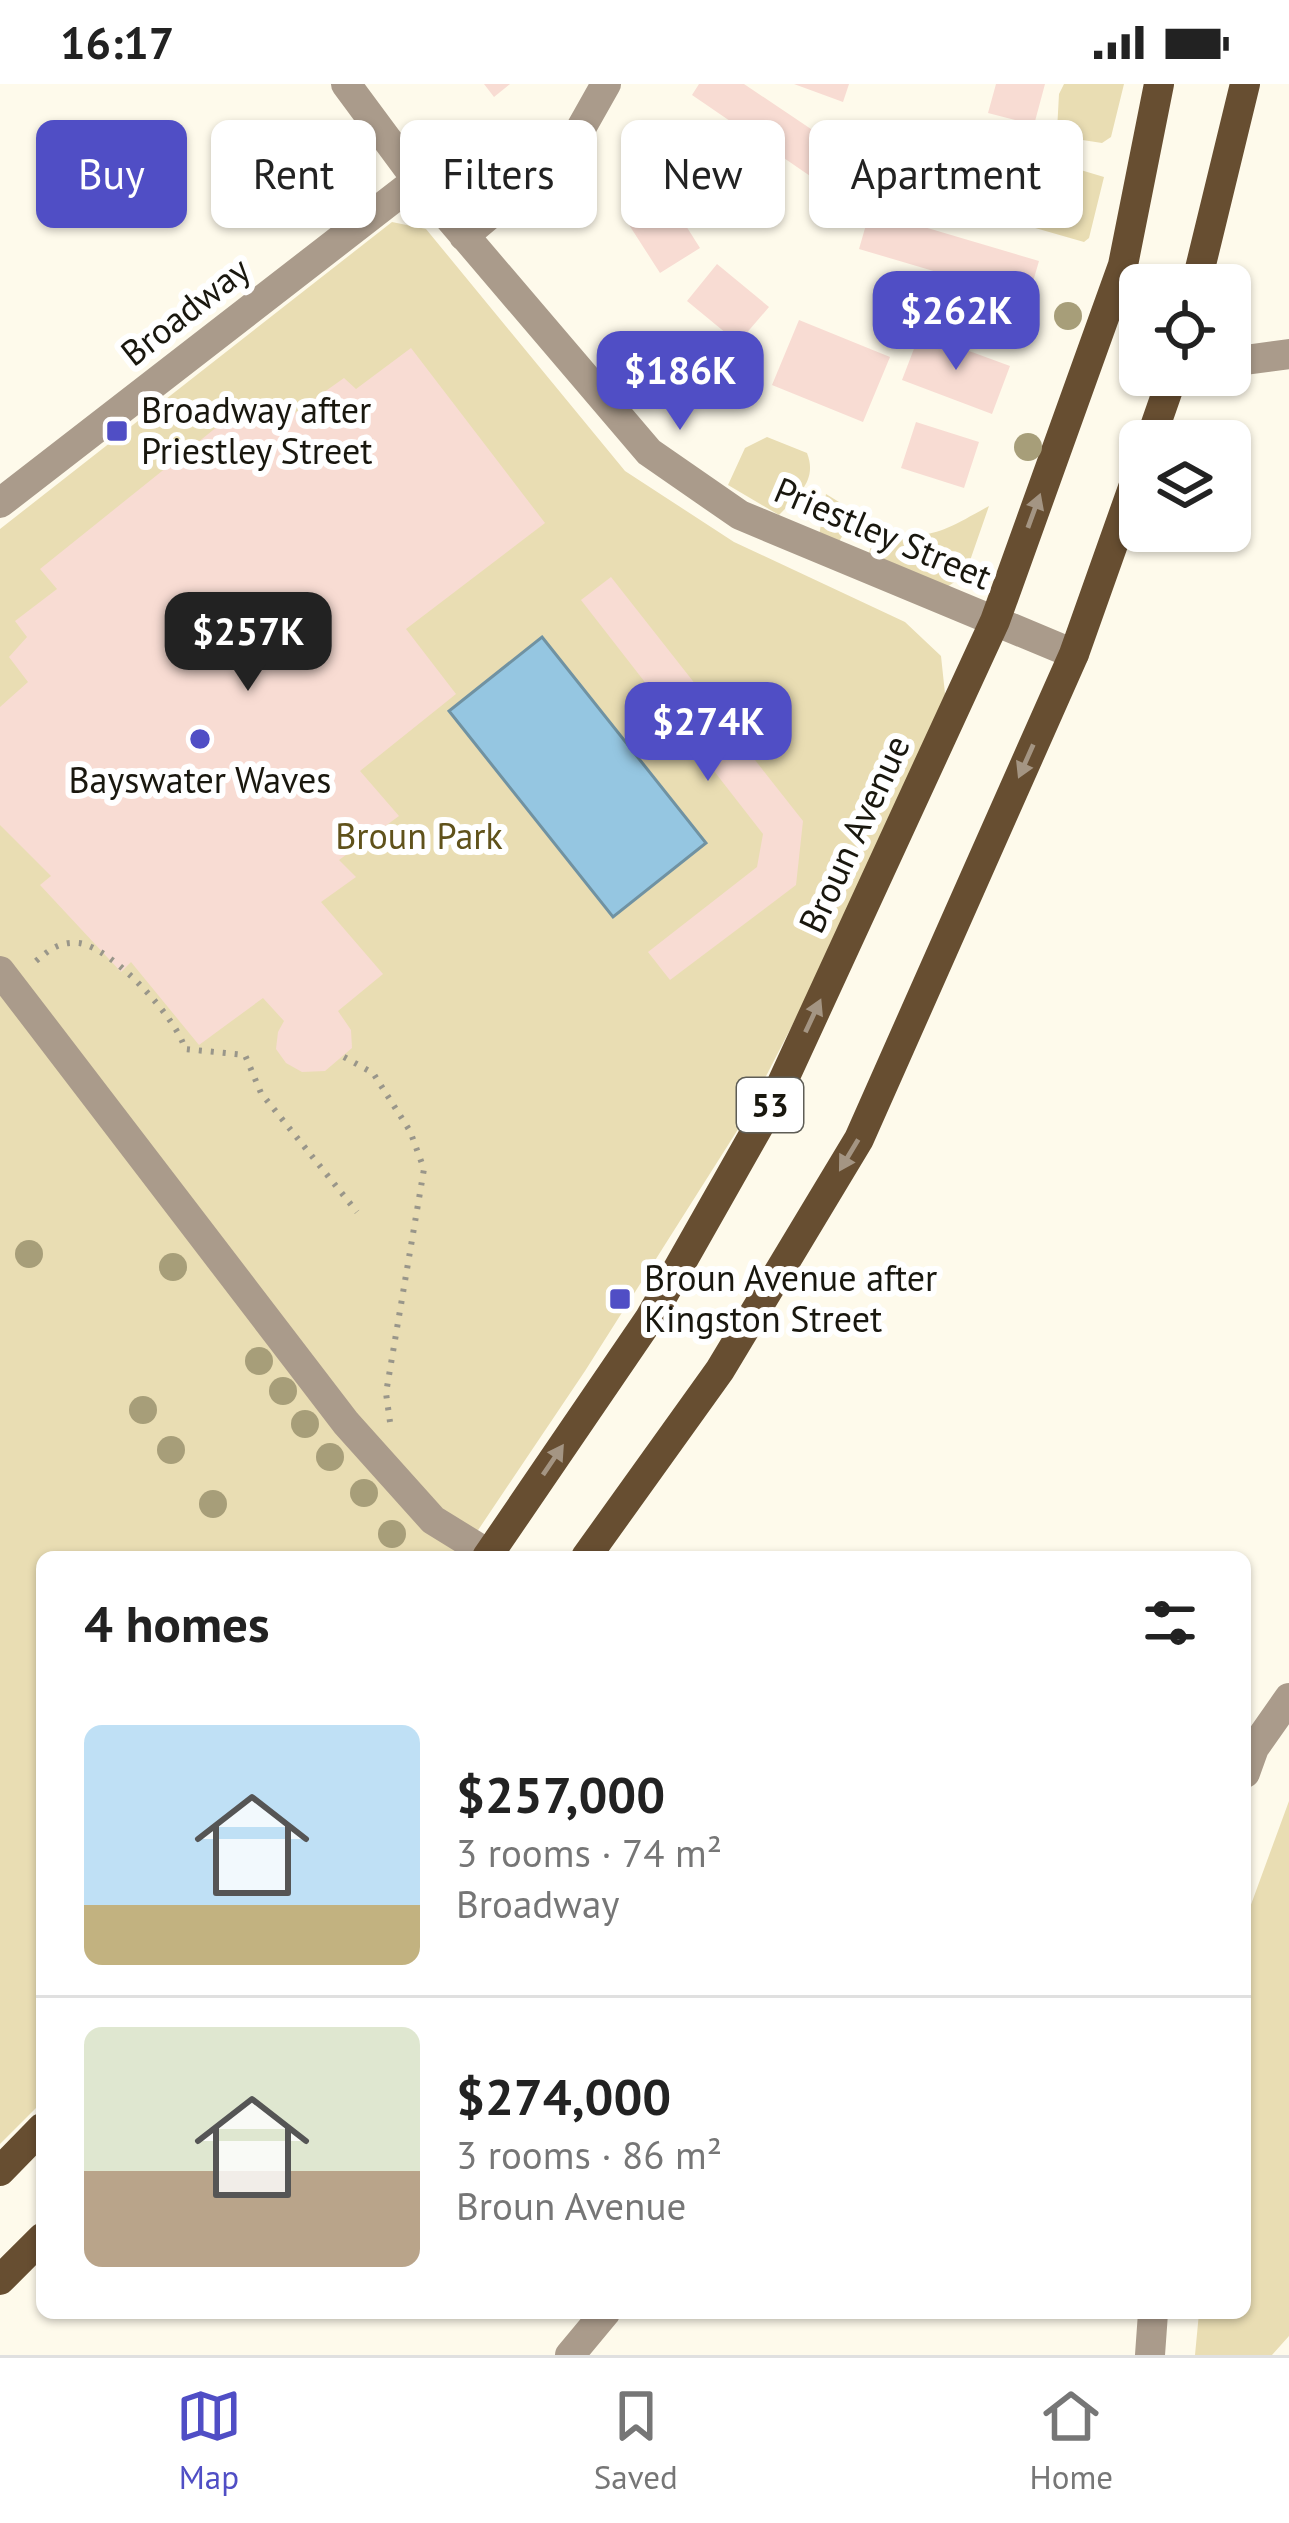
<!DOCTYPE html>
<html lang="en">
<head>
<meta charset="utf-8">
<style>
	:root { --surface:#fff; --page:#f2f2f2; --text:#222; --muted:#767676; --line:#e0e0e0; --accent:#504ec5 }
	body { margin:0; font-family:"PT Sans",sans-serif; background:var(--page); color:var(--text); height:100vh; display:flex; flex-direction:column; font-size:45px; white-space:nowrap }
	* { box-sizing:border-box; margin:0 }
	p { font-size:39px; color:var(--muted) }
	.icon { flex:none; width:66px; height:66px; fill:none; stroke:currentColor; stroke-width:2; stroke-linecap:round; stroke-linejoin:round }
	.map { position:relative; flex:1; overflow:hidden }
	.sheet { position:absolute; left:36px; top:1467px; width:1215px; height:768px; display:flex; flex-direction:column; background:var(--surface); border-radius:18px; box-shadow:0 3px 9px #0004 }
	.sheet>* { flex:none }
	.banner { position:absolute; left:36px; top:36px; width:1218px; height:108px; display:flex; gap:24px }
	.buttons { position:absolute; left:1119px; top:180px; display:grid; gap:24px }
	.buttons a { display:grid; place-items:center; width:132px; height:132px; border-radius:18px; background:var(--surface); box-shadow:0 3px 9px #0004; font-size:60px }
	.price { position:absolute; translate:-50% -102px; padding:0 27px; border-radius:24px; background:var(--accent); color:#fff; font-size:39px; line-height:78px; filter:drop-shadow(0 3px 6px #0008) }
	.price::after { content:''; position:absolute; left:50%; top:72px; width:36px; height:27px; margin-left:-18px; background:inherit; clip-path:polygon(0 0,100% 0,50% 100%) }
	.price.current { background:#222; color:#fff }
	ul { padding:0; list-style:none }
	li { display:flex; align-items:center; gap:36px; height:300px; padding:0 48px }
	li+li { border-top:3px solid var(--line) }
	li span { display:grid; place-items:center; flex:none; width:336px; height:240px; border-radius:18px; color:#555 }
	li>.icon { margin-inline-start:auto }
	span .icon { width:144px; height:144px; fill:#fffc; stroke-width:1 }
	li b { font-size:51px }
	h2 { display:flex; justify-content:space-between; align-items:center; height:144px; padding:0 48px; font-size:51px }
	.pill { padding:0 42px; border-radius:18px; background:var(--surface); box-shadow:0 3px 9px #0004; font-size:42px; line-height:108px }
	.pill.current { background:var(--accent); color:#fff }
	.status { display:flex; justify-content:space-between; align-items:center; height:84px; padding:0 60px; background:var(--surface); direction:ltr }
	.status svg { height:33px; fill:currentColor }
	.dock { display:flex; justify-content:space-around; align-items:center; height:168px; border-top:3px solid var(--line); background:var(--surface); font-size:33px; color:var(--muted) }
	.dock a { display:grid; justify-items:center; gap:6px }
	.dock .current { color:var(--accent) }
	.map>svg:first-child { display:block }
</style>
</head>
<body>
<div class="status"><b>16:17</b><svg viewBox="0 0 49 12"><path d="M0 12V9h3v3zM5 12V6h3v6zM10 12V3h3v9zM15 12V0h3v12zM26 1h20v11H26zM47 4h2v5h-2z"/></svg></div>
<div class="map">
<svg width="1289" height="2271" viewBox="0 0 1289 2271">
	<rect width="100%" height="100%" fill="#fefaeb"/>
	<path fill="#e9ddb3" d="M1064 0H1124L1111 53 1102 59 1063 53 1057 47 1059 10Z
		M1024 69 1104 93 1089 154 1084 158 1007 136Z
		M392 138 426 145 625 387 734 458 905 538 941 572 946 619 876 778 742 1039 585 1287 460 1473H42V2018L0 2060V445Z
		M767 353 807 369C818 397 797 412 779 431L728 401 745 364Z
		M826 410 852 426 851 438 838 459 819 452Z
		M989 422 965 491 947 503 867 479 875 442C927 461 943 447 989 422Z
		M1289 1717V2252L1272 2271H1195L1199 2229H1245V1837Z"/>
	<path fill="#95c6e1" stroke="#7092a2" stroke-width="3" d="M542 553 706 759 613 833 449 627Z"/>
	<path fill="#f8dcd3" d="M484 0H510L494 13Z
		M699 0H744L854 74 832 107 692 11Z
		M794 0H849L843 18Z
		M996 0H1045L1034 41 988 29Z
		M970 57 1016 69 999 133 953 121Z
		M664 107 700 164 660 189 624 133Z
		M870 127 1039 177 1028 215 859 165Z
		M717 180 769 223 738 259 687 217Z
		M799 236 890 273 863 338 772 301Z
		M920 249 1010 282 992 330 902 296Z
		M411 264 545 439 406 545 456 610 360 687 399 732 339 776 356 793 321 818 383 890 338 927 351 946 352 964 325 987 302 988 286 979 276 965 278 948 284 937 263 914 199 961 131 878 121 888 40 801 51 792 0 741V623L28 598 9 573 27 553 15 537 57 505 40 485 253 314 275 343 344 294 356 305Z
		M916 338 979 358 964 404 901 384Z
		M611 493 803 737 796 801 670 896 648 868 757 783 763 750 581 516Z"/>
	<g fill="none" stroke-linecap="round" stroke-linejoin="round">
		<path stroke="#99968a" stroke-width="6" stroke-dasharray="3 9" stroke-linecap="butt" d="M36 877C49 866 60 857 79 859 111 863 177 934 185 965L245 971 261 1009 357 1128
			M344 973 373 989 410 1047 424 1085 386 1309 390 1338"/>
		<path stroke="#aa9b8b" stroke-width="30" d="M346 0 417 96 649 368 740 431 1074 570
			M464 152 571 62 606 0
			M1230 278 1289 270
			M0 419 417 96
			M0 887 346 1339 433 1436 493 1473
			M1245 1689 1254 1664 1289 1614
			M570 2271 605 2229
			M1150 2271 1153 2229"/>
		<path stroke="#674e31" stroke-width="30" d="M1196 201 1245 0
			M1150 357 1173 291
			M487 1473 650 1234 777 1010 995 537 1123 181 1159 0
			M586 1473 720 1286 859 1055 1074 570 1140 384
			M0 2087 42 2044
			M0 2196 42 2154"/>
	</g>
	<g fill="#a79e79">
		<circle cx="1068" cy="232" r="14"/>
		<circle cx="1028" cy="363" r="14"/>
		<circle cx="29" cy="1170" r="14"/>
		<circle cx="173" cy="1183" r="14"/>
		<circle cx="259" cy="1277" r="14"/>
		<circle cx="283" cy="1307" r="14"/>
		<circle cx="143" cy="1326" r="14"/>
		<circle cx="305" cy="1340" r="14"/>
		<circle cx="171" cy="1366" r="14"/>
		<circle cx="330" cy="1373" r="14"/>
		<circle cx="364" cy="1409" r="14"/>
		<circle cx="213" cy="1420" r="14"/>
		<circle cx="392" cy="1450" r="14"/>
	</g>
	<defs><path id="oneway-solid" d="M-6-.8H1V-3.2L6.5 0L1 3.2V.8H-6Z" transform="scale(3)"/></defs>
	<g fill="#a49583">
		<use href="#oneway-solid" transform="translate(1034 427) rotate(-70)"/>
		<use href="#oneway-solid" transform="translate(1026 677) rotate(114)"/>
		<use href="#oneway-solid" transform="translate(813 932) rotate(-65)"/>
		<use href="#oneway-solid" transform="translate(849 1071) rotate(121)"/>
		<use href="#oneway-solid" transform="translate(553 1376) rotate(-56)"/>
	</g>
	<g fill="#504ec5" stroke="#fff" stroke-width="4.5">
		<rect x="105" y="335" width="24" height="24" rx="6"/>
		<circle cx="200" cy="655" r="12"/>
		<rect x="608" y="1203" width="24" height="24" rx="6"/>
	</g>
	<g text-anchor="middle" stroke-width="12" stroke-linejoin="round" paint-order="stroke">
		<rect fill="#fff" stroke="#5e5d56" stroke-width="3" x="737" y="994" width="66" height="54" rx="9"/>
		<g font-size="33" font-weight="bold" fill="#19170e">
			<text x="770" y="1033">53</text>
		</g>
		<g font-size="36" fill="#19170e" stroke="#fff">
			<text transform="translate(185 227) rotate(-38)" y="13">Broadway</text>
			<text transform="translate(883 449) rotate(23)" y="13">Priestley Street</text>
			<text transform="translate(854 750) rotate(-65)" y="13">Broun Avenue</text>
		</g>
		<g font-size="36" fill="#19170e" stroke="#fff" text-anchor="start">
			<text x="141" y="339">Broadway after<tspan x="141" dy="41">Priestley Street</tspan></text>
			<text x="200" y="709" text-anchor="middle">Bayswater Waves</text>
			<text x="644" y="1207">Broun Avenue after<tspan x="644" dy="41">Kingston Street</tspan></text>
		</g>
		<g font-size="36" fill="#60521b" stroke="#fff">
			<text x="419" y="765">Broun Park</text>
		</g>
	</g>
</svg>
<div class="buttons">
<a><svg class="icon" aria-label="locate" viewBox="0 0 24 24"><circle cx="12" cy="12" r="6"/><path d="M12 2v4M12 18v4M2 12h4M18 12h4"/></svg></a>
<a><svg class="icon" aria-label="layers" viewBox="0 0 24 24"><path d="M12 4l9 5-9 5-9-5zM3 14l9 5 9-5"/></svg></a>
</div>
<b class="price" style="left:956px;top:289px">$262K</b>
<b class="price" style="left:680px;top:349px">$186K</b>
<b class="price current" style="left:248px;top:610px">$257K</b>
<b class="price" style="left:708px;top:700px">$274K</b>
<div class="banner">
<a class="pill current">Buy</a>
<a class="pill">Rent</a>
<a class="pill">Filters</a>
<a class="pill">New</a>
<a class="pill">Apartment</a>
</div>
<section class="sheet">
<h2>4 homes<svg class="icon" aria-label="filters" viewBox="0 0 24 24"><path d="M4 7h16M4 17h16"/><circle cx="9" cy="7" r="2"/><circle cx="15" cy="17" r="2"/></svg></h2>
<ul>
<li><span style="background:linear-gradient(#bfe0f5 75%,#c2b280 0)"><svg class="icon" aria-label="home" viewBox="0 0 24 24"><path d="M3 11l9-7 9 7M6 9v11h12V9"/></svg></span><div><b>$257,000</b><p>3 rooms · 74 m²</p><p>Broadway</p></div></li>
<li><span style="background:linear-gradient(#dfe7d0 60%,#b9a48a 0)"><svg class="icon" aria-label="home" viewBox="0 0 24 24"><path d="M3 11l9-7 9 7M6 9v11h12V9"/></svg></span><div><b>$274,000</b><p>3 rooms · 86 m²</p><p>Broun Avenue</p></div></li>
</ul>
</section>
</div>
<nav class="dock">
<a class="current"><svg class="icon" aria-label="map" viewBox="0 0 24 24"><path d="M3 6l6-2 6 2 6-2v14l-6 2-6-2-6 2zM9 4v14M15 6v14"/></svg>Map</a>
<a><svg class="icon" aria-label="saved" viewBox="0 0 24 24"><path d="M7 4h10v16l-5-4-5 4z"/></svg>Saved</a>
<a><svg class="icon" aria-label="home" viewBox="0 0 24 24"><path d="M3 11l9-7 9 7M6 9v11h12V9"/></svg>Home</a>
</nav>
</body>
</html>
